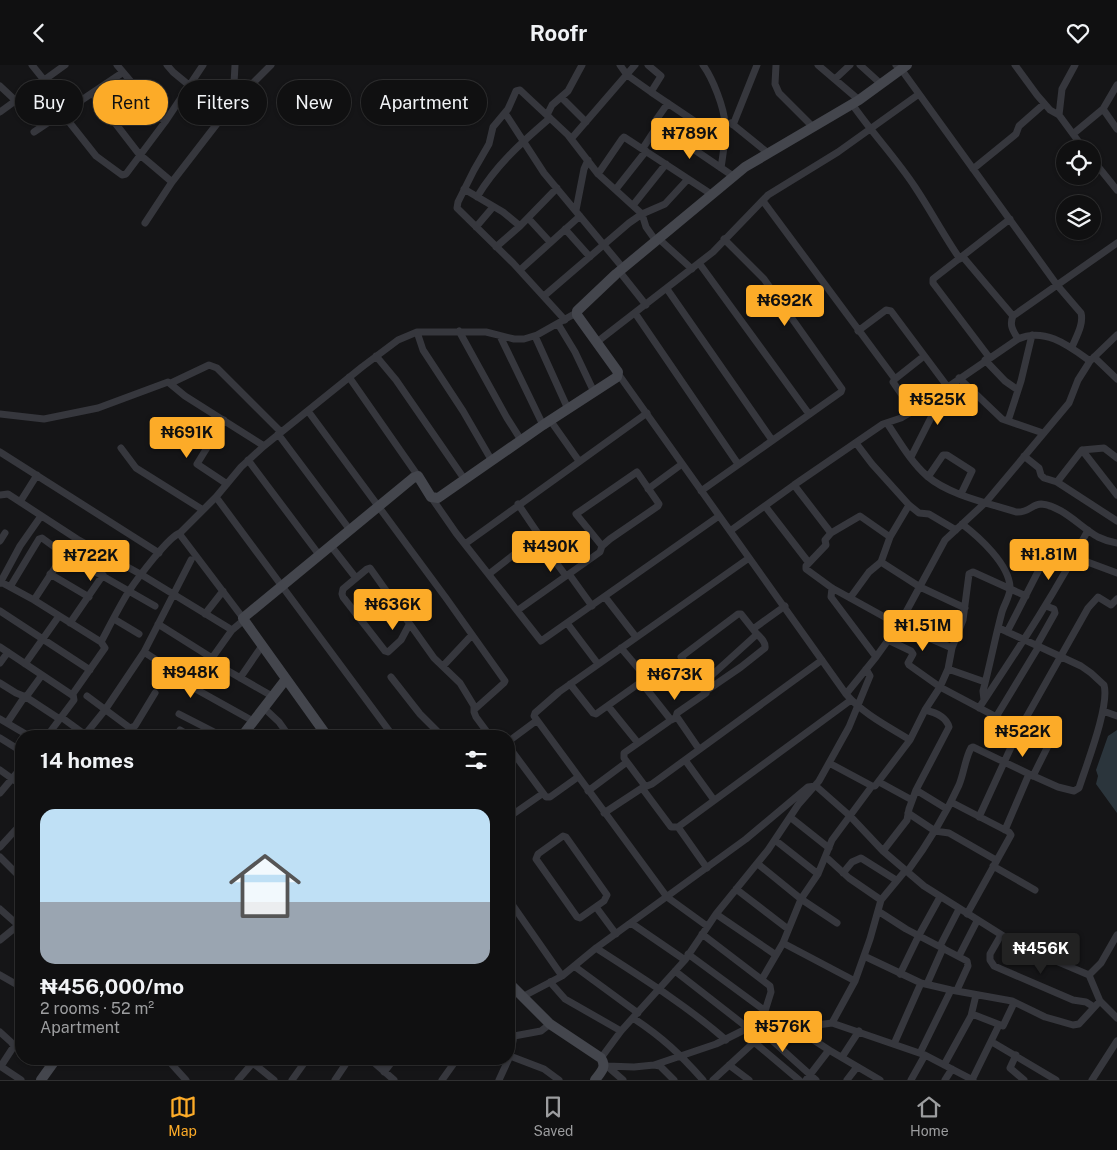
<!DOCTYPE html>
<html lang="en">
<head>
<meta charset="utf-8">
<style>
	:root { --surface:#101011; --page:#19191a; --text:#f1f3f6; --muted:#9c9d9f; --line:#303031; --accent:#fcab28 }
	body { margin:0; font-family:"Public Sans",sans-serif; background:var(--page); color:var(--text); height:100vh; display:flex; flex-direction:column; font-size:19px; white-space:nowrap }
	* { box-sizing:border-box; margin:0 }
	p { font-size:16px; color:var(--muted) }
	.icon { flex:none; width:28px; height:28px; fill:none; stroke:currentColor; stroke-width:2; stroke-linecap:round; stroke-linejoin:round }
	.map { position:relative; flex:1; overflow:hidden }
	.details { position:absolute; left:15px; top:665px; width:500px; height:335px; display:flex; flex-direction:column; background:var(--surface); border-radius:20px; box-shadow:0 1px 4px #0004,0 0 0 1px var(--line) }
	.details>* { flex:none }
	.hud { position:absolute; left:15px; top:15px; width:500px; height:45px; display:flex; gap:10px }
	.fabs { position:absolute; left:1056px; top:75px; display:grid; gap:10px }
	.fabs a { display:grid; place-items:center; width:45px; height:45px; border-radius:50%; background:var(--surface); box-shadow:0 1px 4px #0004,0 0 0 1px var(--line); font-size:25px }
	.price { position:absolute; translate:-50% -42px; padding:0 11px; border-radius:5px; background:var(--accent); color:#111; font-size:16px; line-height:32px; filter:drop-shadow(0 1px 2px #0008) }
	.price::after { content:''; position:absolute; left:50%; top:30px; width:15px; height:11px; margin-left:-8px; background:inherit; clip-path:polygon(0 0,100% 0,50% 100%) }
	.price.current { background:#222; color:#fff }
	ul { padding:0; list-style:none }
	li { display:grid; align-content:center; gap:10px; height:265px; padding:0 25px }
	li+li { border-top:1px solid var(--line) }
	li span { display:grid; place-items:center; height:155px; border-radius:15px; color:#555 }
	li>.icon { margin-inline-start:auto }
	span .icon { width:90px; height:90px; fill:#fffc; stroke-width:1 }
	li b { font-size:21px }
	h2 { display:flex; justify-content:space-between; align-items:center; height:60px; padding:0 25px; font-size:21px }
	.pill { padding:0 18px; border-radius:22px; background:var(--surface); box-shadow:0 1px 4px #0004,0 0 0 1px var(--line); font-size:18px; line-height:45px }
	.pill.current { background:var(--accent); color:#111 }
	header { display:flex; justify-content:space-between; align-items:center; height:65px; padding:0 25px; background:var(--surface); font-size:22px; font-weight:700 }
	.tabs { display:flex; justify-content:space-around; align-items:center; height:70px; border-top:1px solid var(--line); background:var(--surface); font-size:14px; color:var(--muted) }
	.tabs a { display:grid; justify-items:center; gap:2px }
	.tabs .current { color:var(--accent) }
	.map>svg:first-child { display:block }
</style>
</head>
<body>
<header><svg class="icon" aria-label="back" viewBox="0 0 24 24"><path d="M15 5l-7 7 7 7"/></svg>Roofr<svg class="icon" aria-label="heart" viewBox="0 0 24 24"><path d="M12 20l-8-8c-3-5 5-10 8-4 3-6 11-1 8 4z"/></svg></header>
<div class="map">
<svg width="1117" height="1015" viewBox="0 0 1117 1015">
	<rect width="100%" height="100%" fill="#151517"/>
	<path fill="#2b353c" d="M1117 665V748L1096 719 1098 711 1096 705 1108 671Z"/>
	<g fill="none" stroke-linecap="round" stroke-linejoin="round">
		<path stroke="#36373d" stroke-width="7" d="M32 0 44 15
			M117 0 165 57
			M167 0 173 7 190 21
			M620 0 627 10 651 27 724 76
			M648 0 661 11 651 27
			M703 0C713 14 724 42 725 59 726 73 723 89 721 103
			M776 0 775 19 779 28 813 62
			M818 0 859 35
			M860 0 881 19
			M896 0 901 4 1057 220 1081 248C1084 259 1076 272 1072 282
			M1015 0 1037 30 1050 45 1059 50 1084 84
			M835 14 850 0
			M0 21 15 35
			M92 28 139 89 172 117 233 38 271 0
			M562 33 586 57
			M233 37 235 0
			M668 38 656 55 658 60 733 111
			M852 39C872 68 896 93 915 122 931 146 944 171 960 194
			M1103 44 1117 64
			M0 47 65 0
			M62 48 96 91 122 110 126 109 165 57 203 0
			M505 48 544 108 623 203
			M547 50 552 40 568 26 582 0
			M1059 50 1062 24 1075 0
			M731 58 768 88
			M733 60 757 0
			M34 67 122 8
			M1073 69 1103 44 1117 20
			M571 74 635 0
			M643 83 658 60
			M1092 94 1117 125
			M973 104 1016 69 1019 61 1044 39
			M598 109 622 74 624 72 711 129
			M464 124 503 147 520 161
			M616 124 646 86
			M477 132C496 100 522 77 550 53
			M763 136 895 314
			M634 139 666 99
			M576 145 584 104 588 95
			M528 153 550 177
			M145 158 172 117
			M476 162 493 142
			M565 164 590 192
			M659 174 692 204
			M496 182 520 161 557 123
			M963 192 1013 251
			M699 198 809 349
			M520 205 580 151
			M619 206 646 240
			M667 224 772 375
			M544 231 629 158 642 149 665 139 688 114
			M635 248 738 399
			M565 255 513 198 457 143 458 137 474 105 489 79 493 62 508 44 516 26 520 25 568 70 598 109 642 149 646 162 656 176
			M558 259 575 287 594 327
			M459 266 507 353 521 375
			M858 266 886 245 891 246 947 321 911 392
			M417 267 423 285 463 346 492 396
			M500 271 543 360
			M535 271 568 344
			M1018 274C1013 266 1009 260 1013 251L1117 178
			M597 277 713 187 768 130 838 87 919 29
			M376 291 396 315 465 415
			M989 292 933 218V214L1010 154
			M1094 292 1117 314
			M985 295 1005 316 1018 325
			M619 310 846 629C862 648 889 662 910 675
			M349 312 418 411
			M959 313 1002 354 1043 368
			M171 318 209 300 217 303 281 367
			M308 346 446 533 505 616 504 618 475 644
			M913 346 893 317 895 314 924 291
			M0 349 44 354 98 343 168 317 185 331 264 381
			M224 355 197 399 227 419
			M550 355 579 396
			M1008 356 1021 316 1032 270
			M887 358C899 376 911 397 927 411 949 430 988 438 1016 447 1029 448 1032 439 1041 439 1063 441 1080 462 1098 472 1104 475 1111 477 1117 478
			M278 369 350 465
			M856 378 872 399 909 440 919 448 929 449 956 465
			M121 383 136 403 203 445
			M1082 385 1117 430
			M0 387 159 488
			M1024 391 1039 403 1041 410 1044 413 1057 417 1117 456
			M248 395 320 491
			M928 412 943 390H947L972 406 961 429
			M1057 417 1082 385 1104 383 1117 393
			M794 420 831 468 860 451 890 472
			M648 424 682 399
			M701 426 841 327 842 324 764 214 724 174
			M0 430 8 429 77 474 142 510 232 565
			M216 432 393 671
			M431 432 456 468 541 576 719 451
			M20 437 37 410
			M765 441 809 498
			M962 459C979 472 1009 499 1010 522 1011 529 1004 540 1002 547 995 573 990 600 983 626L984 635
			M730 466 794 420 883 359 901 353 913 346 1018 274C1045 262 1069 281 1090 296
			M831 468 825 475 826 480 806 501V504L832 523 899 560 952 583
			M538 473 566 511
			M0 476 5 468
			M465 479 647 348
			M331 481 356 513
			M1074 492 1117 508
			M881 497 920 522 965 543
			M50 509 89 532
			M489 509 539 470 518 439
			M569 509 592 541
			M0 518 20 481 41 451
			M10 522 39 474 42 473 64 489 155 541
			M832 523 831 532 876 592
			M605 532 636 572
			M850 533 869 507 881 497 890 472 909 440
			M34 535 64 489
			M518 545 600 487 602 481 610 474 658 441 659 439 637 407 576 449 602 481
			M0 546 90 605
			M205 549 223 526
			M243 553 181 471 180 468 216 432 241 402 264 381 362 302 398 275 417 267H486L514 274H524L537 270 576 248
			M114 554 139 569
			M70 558 103 510
			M567 558 598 599
			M158 559 212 593 216 599 272 631
			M409 560 401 575 388 587 385 586 343 532 342 529 343 524 367 504 370 503 434 593 460 618 474 641V647L476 652 490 671
			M753 564 785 541
			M1007 567 1046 491
			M888 575 911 586 913 589 908 598 909 600 940 622 1019 664
			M101 577C110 560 119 542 129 526 137 514 169 471 180 468
			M1037 580 1055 548 1054 544 1046 541
			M0 582 72 630 105 583 101 577 34 535 1 517
			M144 587 181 611 192 622 253 656
			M212 593 232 565 244 555
			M0 598 8 587
			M25 599 59 551
			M443 601 472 570
			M948 604 985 617
			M391 612 420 649 442 671
			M240 613 262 581
			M641 617 671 655
			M0 618 16 628 26 632 58 653 61 652 87 671
			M570 619 593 648 596 649 641 617 644 613V610L621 583
			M706 626 741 602 765 583C766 577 760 572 756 568
			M846 629 876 592 899 560 945 475 986 437 1069 338 1078 315 1085 304 1090 296 1117 270
			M87 631 130 663 135 661 155 628
			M26 632 42 610
			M608 641 638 678
			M264 643 279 657 289 671
			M979 643C1018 584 1055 529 1088 465
			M1103 646 1117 651
			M179 649 222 671
			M676 652 677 648 706 628 681 592 738 549H741L756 568 755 571 701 620
			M996 652 1039 581
			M0 654 29 671
			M7 658 25 631
			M180 665 190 671
			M47 671 74 635 73 629
			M84 671 105 645 144 587 191 495
			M0 673 21 686
			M509 676 536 656
			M509 682 546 732H550L578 712
			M685 695 714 735
			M829 698 872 721
			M0 705 21 720
			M1033 711 1052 673
			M879 717 912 735
			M645 721 624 693V688L671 655 677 652 699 684
			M642 723 671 762H678L851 635
			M916 725 947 744
			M588 726 627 697
			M0 728 21 703
			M951 737 1009 767 1011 770 967 849
			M604 748 642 723 652 719 822 595
			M908 748 935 766 949 768 996 795
			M509 752 542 729
			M790 752 829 783
			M979 752 1018 667 1088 543 1098 532 1111 540 1117 534
			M678 762 707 803
			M1005 765 1029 709
			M563 771 566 772 607 830 604 836 580 853 577 852 536 794 538 789Z
			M775 775 818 809
			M0 782 21 759
			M883 786 907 755 909 744 916 725 949 662C946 651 934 647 925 645
			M0 792 21 813
			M826 792 849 813 881 835
			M758 799 801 834 837 858
			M993 801 1035 825
			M907 807C927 780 945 751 959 720 964 708 965 694 971 683L973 682 1029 709 1058 722 1074 726 1079 723C1086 701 1110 640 1104 620L1091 608 1081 601 999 563
			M843 808 852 797 861 793 896 815
			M736 824 788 864
			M509 835 562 911
			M596 842 616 869
			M0 844 18 860
			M878 846 906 864 967 896 968 901 957 925
			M716 849 776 890
			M631 858 685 895
			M707 861 667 832 534 651 535 648 559 627 749 493
			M702 869 770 921 771 927 760 962 764 968 816 1015
			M1001 870 990 889V895L994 901 1073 935 1086 937 1094 942
			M0 875 21 858
			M783 878 855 916
			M940 881 959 844
			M596 883C641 912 686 940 726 975
			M688 889 764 945
			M864 891 921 918 951 925 1012 936 1045 952 1073 960 1079 959 1100 936
			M959 891 977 856
			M574 901 638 948
			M675 906 748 963
			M900 909 919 870 940 832
			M0 910 21 922
			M1089 910 1101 898 1117 870
			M762 914 783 878 801 834 818 809 832 775 872 721H875L910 675 925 645 940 622 948 604 952 583 963 555 969 509 973 507 1026 531
			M550 917 565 934 621 966
			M927 919 943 883
			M522 932 562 911 596 883 746 774 808 722 816 721 850 751 883 786 924 821 1016 879 1089 910 1100 936 1117 953
			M509 946 514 925
			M972 949 1003 961 1014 938
			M633 953C662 972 680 989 703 1015
			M832 958 855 916 870 874 881 835 905 806
			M795 963 829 985
			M0 967 11 977 14 981 1 1001
			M754 977 799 1015
			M992 977 1056 1015
			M894 979 921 918
			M920 988 951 925
			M1016 990 1010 1003 1024 1015
			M510 991 544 1004 559 1015
			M842 992 859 966
			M601 993 621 966 685 895 716 849 768 785 798 740 819 716 849 662 870 611 866 604
			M167 994 186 1015
			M334 994 345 1000
			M370 994 394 1015
			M253 998 274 1015
			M604 998 607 1001 634 1002 654 1000 716 979 748 963H795L832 958 925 990 973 1015
			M654 1000 660 1001 674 1015
			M729 1000 749 1015
			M944 1000 971 951 976 930
			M0 1001 21 1015
			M607 1001 623 1015
			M384 1007 394 994
			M238 1015 256 994
			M292 1015 307 994
			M335 1015 349 994
			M442 1015 457 994
			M499 1015 510 991 514 971 541 966 550 959
			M713 1015 764 968
			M806 1015 829 985 880 1015
			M847 1015 857 1002
			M911 1015 925 990
			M945 1015 952 1004
			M972 1015 999 960
			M1092 1015 1117 976"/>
		<path stroke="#44464d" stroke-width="10" d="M242 671 286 614
			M327 671 244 555 243 553 413 413 418 411 431 432 438 433 543 360 617 312 618 307 577 250V246L616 209 745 102 859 35 907 0
			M509 918 550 959 601 993C607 1002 601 1007 595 1015
			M41 1015 56 994"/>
	</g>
</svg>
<div class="fabs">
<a><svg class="icon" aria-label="locate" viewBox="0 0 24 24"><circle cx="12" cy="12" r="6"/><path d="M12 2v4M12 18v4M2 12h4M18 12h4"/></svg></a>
<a><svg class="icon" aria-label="layers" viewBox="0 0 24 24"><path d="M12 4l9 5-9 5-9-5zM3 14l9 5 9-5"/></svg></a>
</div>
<b class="price" style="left:690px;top:95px">₦789K</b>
<b class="price" style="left:785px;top:262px">₦692K</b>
<b class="price" style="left:938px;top:361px">₦525K</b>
<b class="price" style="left:187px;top:394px">₦691K</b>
<b class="price" style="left:551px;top:508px">₦490K</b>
<b class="price" style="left:1049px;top:516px">₦1.81M</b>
<b class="price" style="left:91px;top:517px">₦722K</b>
<b class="price" style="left:393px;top:566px">₦636K</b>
<b class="price" style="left:923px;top:587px">₦1.51M</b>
<b class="price" style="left:191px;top:634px">₦948K</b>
<b class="price" style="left:675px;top:636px">₦673K</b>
<b class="price" style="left:1023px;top:693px">₦522K</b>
<b class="price current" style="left:1041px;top:910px">₦456K</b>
<b class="price" style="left:783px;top:988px">₦576K</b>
<div class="hud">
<a class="pill">Buy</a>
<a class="pill current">Rent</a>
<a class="pill">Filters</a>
<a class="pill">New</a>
<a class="pill">Apartment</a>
</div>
<section class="details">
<h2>14 homes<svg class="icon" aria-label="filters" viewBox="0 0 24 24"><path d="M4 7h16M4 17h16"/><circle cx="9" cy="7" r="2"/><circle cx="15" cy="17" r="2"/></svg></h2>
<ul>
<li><span style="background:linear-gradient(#bfe0f5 60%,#9aa5b1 0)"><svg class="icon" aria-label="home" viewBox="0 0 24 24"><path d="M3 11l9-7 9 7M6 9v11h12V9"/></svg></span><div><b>₦456,000/mo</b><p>2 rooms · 52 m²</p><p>Apartment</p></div></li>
</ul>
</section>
</div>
<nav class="tabs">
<a class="current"><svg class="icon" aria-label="map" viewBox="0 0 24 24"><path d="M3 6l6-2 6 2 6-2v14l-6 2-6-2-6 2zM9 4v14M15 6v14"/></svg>Map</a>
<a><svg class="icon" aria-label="saved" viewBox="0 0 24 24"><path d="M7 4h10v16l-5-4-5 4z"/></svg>Saved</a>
<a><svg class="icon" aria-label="home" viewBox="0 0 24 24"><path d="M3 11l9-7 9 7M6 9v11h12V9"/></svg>Home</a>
</nav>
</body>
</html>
